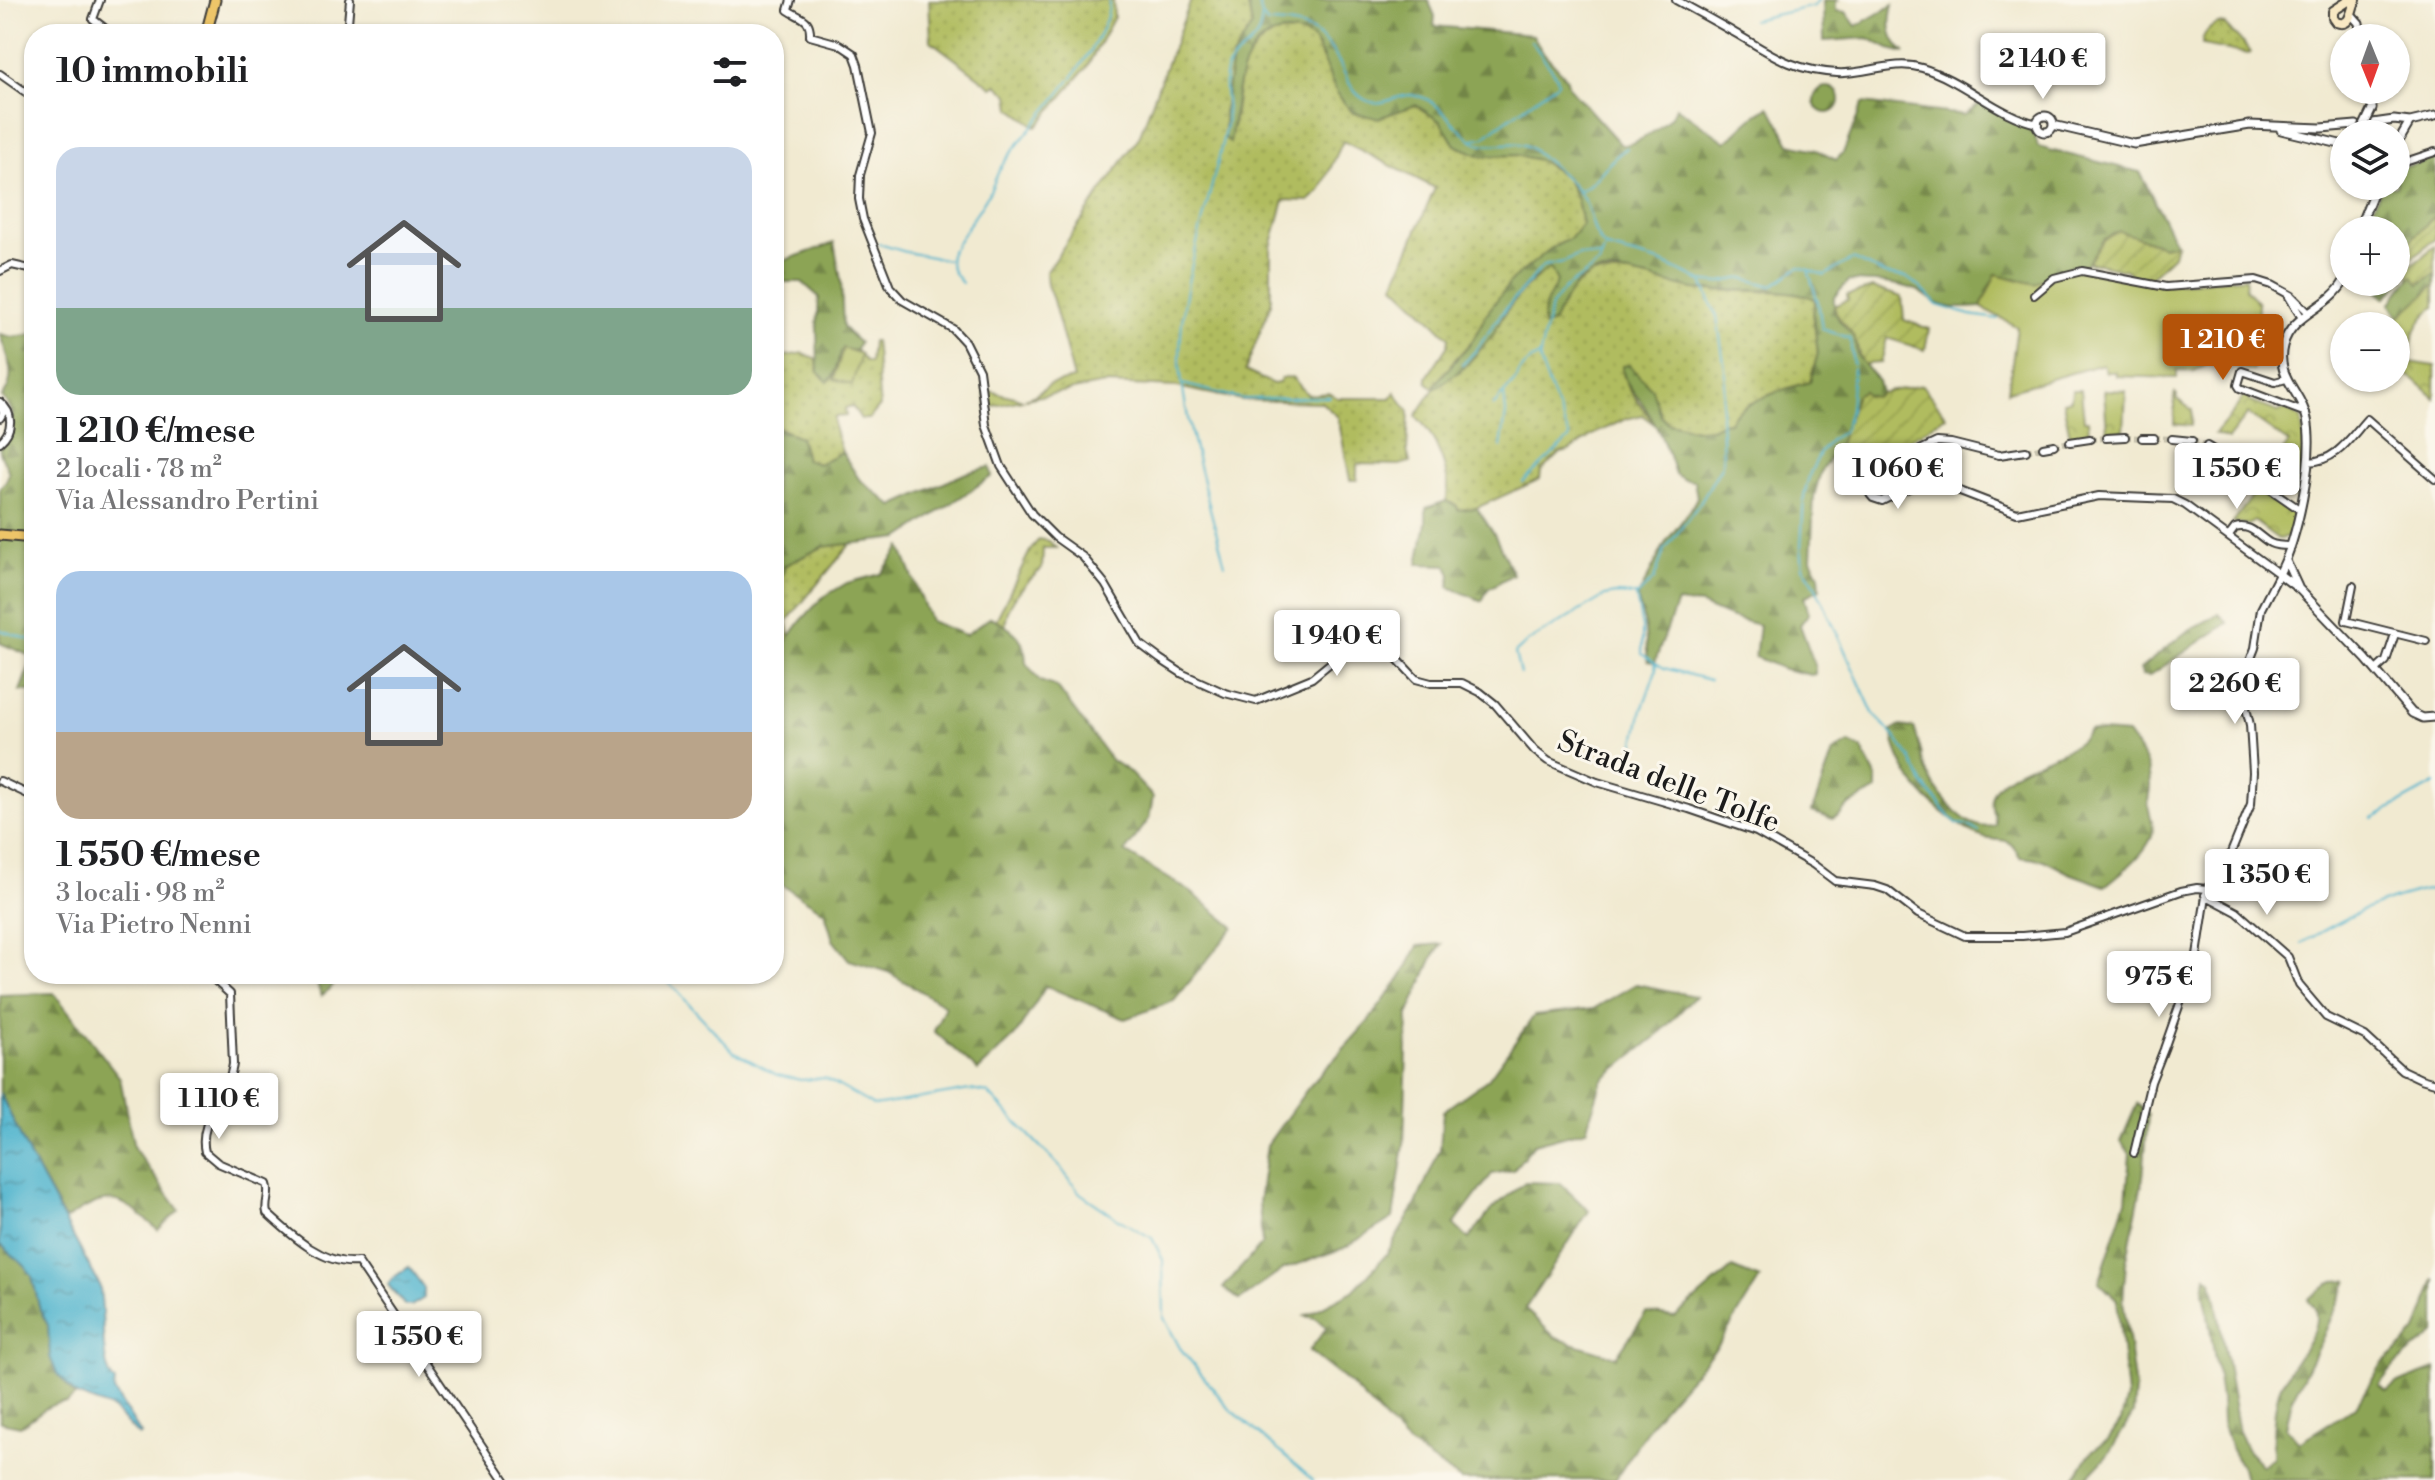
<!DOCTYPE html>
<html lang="it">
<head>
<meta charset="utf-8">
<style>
	:root { --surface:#fff; --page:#f6f6f6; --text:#202124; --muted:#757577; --accent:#b45309 }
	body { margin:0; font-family:"Libre Bodoni",serif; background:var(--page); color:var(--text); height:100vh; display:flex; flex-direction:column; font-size:30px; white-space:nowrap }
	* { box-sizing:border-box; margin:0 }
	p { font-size:26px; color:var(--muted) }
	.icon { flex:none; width:44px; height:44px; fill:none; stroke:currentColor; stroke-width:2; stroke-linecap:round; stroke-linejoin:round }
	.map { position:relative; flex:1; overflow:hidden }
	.drawer { position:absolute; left:24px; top:24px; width:760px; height:960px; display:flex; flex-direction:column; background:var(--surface); border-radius:32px; box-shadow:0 2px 6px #0004 }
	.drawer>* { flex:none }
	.needle { width:52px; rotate:179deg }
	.controls { position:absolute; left:2330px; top:24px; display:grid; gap:16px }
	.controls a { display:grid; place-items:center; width:80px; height:80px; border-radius:50%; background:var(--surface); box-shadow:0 2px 6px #0004; font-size:40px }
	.price { position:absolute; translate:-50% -68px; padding:0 18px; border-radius:8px; background:#fff; color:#222; font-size:26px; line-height:52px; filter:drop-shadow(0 2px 4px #0008) }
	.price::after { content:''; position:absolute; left:50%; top:48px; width:24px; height:18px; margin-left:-12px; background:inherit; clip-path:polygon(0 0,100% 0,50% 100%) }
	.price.active { background:var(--accent); color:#fff }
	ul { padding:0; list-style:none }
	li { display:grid; align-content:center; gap:16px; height:424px; padding:0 32px }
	li span { display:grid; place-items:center; height:248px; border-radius:24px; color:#555 }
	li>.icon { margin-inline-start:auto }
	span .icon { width:144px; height:144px; fill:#fffc; stroke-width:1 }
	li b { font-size:34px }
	h2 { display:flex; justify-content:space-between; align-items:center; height:96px; padding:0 32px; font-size:34px }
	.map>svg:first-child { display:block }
</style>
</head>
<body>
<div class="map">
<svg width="2435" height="1480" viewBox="0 0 2435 1480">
	<defs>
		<pattern id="grass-dots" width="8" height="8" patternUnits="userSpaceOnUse" patternTransform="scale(2)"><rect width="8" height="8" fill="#b0bc5e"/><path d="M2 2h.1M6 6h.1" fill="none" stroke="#97a151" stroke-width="1.8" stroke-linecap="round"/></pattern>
		<pattern id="forest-firs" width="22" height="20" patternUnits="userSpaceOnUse" patternTransform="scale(2)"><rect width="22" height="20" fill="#8ca455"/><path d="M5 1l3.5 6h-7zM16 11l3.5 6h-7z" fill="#728546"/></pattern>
		<pattern id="park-crowns" width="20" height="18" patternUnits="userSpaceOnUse" patternTransform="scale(2)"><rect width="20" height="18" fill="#b0bc5e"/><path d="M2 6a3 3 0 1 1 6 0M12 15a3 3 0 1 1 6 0" fill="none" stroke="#97a151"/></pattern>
		<pattern id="garden-furrows" width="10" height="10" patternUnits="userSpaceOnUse" patternTransform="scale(2)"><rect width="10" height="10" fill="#b0bc5e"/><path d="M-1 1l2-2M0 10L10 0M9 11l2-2" fill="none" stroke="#97a151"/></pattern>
		<pattern id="water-ripples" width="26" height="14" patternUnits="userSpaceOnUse" patternTransform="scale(2)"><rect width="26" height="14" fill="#4eb3cd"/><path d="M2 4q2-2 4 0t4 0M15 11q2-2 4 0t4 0" fill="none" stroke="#4091a6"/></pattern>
	</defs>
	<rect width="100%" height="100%" fill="#fbf7ec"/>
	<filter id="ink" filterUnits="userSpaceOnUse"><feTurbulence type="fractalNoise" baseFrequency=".0125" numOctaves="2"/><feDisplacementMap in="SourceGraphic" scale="16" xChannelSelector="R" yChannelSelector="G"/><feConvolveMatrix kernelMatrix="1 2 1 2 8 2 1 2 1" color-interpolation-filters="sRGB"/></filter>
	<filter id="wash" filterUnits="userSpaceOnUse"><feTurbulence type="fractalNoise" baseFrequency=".006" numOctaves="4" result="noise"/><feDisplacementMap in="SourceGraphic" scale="32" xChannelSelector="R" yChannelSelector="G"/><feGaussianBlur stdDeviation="1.8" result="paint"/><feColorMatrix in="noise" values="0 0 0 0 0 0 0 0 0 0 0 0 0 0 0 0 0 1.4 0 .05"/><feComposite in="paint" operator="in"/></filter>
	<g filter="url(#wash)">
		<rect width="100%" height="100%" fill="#f1ead1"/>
		<path fill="url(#grass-dots)" stroke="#666c3d" stroke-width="2" d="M929 0H1113L1114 17 1087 67 1037 127 1011 108 1009 95 997 84 992 87 931 41Z
			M1191 0H1247L1252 26 1232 58 1224 112V137L1233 127 1240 75 1246 59 1257 46 1275 33 1298 32 1314 40 1337 93 1378 118 1415 105 1441 122 1455 145 1482 156 1517 155 1539 160 1566 177 1577 200 1582 224 1571 238 1550 249 1487 313 1473 340 1450 365 1493 335 1504 314 1523 290 1550 267 1558 281 1545 307 1553 323 1563 302 1575 286 1592 274H1635L1712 290 1799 292 1816 299 1813 314 1818 353 1810 382C1789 387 1739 403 1729 422L1721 423 1711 429H1696L1668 423 1660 415 1651 389 1629 366H1622C1623 389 1643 405 1654 424L1642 415 1626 419 1594 434 1569 451 1560 453 1541 471 1540 479 1474 509 1458 510 1457 506 1446 501C1454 477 1434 433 1416 416L1434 389 1427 382V377L1448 345 1449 337 1394 284 1435 188 1343 141 1320 191 1309 201 1284 200 1271 247V303L1245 371 1273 384 1279 383 1281 378 1292 377 1308 395 1329 393 1338 398H1391L1395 392 1409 411 1407 451 1410 462 1399 465 1357 464V480H1350L1338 417 1321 402 1242 400 1177 387 1105 384 1025 399 1035 395 1051 384 1074 379 1053 300 1047 285 1046 272 1139 137Z
			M2218 24 2225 25 2251 52 2248 54 2202 45C2201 36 2210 26 2218 24Z
			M872 341H875C878 363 877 385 880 406L869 419H861L852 406 845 408 846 416 834 417V427L842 452 818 464 806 460 800 437 778 428 774 422V358L803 353 817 360 818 372 834 375 841 350H856L866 362H870Z
			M984 389C997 394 1009 394 1022 400L990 407V425Z
			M1039 539 1049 541 1056 548H1043L1042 569C1025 583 1004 604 1006 626L996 620 1030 551Z
			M852 542 787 621 790 636 774 658V580L784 573V566L822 547Z"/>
		<path fill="url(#forest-firs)" stroke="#546038" stroke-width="2" d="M1247 0H1428L1435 16 1434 26 1533 35 1541 50 1566 77 1569 87 1621 145C1638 145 1671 123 1676 107L1726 142C1740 130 1753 114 1769 107L1773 112 1790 144 1816 150 1836 160 1843 153 1863 103 1964 115 1983 101 2032 125 2038 147 2140 172 2176 244 2164 246 2119 231 2104 239 2088 262 2081 267 2064 268 2035 284 1996 274 1981 307C1967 308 1949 310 1936 303 1928 298 1923 292 1914 289 1893 282 1871 282 1849 281L1834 297V309L1839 320 1855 337 1857 355 1878 381 1881 393 1875 397 1866 395 1863 391 1856 395 1838 447 1821 471 1814 496 1811 559 1819 575 1820 589 1804 597 1809 613 1800 625 1815 666V674L1811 675 1784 669 1755 657 1759 625 1729 617 1701 605 1677 602 1655 662 1648 661 1644 621 1637 598 1666 542 1691 509 1697 497 1694 481 1683 479 1675 474C1668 450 1657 425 1643 404 1633 390 1624 384 1622 366L1629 365 1652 389 1660 415 1668 423 1696 429 1711 428 1721 423 1729 422C1738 403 1789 387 1810 382L1818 353 1813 314 1816 299C1777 284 1734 294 1694 289 1667 285 1615 264 1590 275 1571 284 1562 305 1553 323L1544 327C1539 311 1551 296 1557 281L1550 268 1524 287 1504 314 1493 335 1464 368 1434 389 1435 384 1473 340 1487 313 1512 280 1550 249 1571 238 1582 224 1577 200 1566 177 1539 160 1517 155 1481 156 1455 145 1441 122 1416 105 1378 118 1353 113C1348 107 1342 101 1338 94 1328 78 1325 57 1315 42 1309 34 1297 32 1287 32 1234 34 1237 106 1230 143L1224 137V112L1232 58 1252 26Z
			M1823 0H1840L1836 1V11L1846 12 1856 26 1893 5C1888 25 1889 39 1905 53L1889 49 1868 38 1824 41Z
			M1814 100a13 13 0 1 1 26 0a13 13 0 1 1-26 0Z
			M2435 158V216L2396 255V230H2364L2382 186H2396V167L2410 166Z
			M834 243 841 280 843 327 859 343 856 350 841 351 834 375 828 382 818 372 817 329 819 297 802 282H780L774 287V264Z
			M2396 272 2403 273 2405 279 2385 298 2369 282H2396Z
			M2435 273V285L2400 317 2390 304 2410 278 2413 275 2420 284Z
			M0 334 12 337 34 334V691H20L33 657 0 643V488C19 468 0 468 0 447 15 431 17 414 2 397 19 376 6 357 0 334Z
			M774 422 778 428 800 437 806 460 818 464 842 452 859 479 893 506 966 473 990 467 992 476 900 538 822 547 784 566V573L774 580Z
			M1446 501 1457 506 1458 510 1477 508 1494 534 1513 574 1488 589 1482 601 1449 587 1451 575 1447 565 1418 564 1426 523V508Z
			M901 547 930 621 965 635 991 617C1014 631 1025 635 1026 663L1040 681 1057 687 1111 760 1128 771 1153 797 1149 819 1125 852 1191 892 1234 927 1174 1001 1125 1019 1046 986 1015 1036 978 1071 934 1031 945 1006 888 972 849 960 833 940 825 912 774 880V658L801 621 822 598 847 583 881 574Z
			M2219 614 2228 623 2149 676 2142 675 2140 669 2186 632Z
			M1900 726 1914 728C1920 743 1922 761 1929 776 1940 797 1969 835 1995 825 1997 815 1988 806 1992 795 2001 769 2053 759 2076 744 2081 741 2085 735 2089 731L2128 734C2139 749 2150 765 2150 785 2150 791 2148 798 2148 804 2149 814 2155 825 2152 835 2147 853 2119 875 2105 886L2069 873 2044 860 2020 857C2007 834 2005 843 1985 838 1971 834 1959 825 1948 816 1918 794 1898 768 1892 731Z
			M1849 743 1862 749 1877 779V790L1849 805 1839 816 1832 819 1812 812 1833 752Z
			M1442 944 1433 957 1408 1015 1404 1145 1393 1218 1344 1248 1284 1269 1240 1300 1223 1288 1262 1244 1259 1202 1267 1145 1308 1088 1367 1023 1402 976 1418 946Z
			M314 974H341L330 989 321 996Z
			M1636 984 1695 996 1657 1036 1602 1080 1586 1130 1534 1144 1513 1170 1492 1174 1454 1225 1469 1239 1492 1209 1525 1182 1560 1183 1589 1211 1525 1309 1556 1338 1616 1357 1646 1313 1675 1317 1732 1268 1760 1279 1718 1346 1656 1416 1615 1480H1461L1409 1445 1350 1384 1309 1351 1327 1327 1315 1318 1305 1316 1353 1291 1386 1255 1416 1204 1440 1149 1443 1111 1488 1079 1534 1016 1593 1009Z
			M54 993 120 1078 134 1148 179 1210 158 1230C118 1195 111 1190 65 1220L31 1159 0 1093V995Z
			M2137 1104 2148 1115 2143 1178 2126 1263 2123 1300 2135 1390 2133 1414 2108 1455 2085 1480H2072L2093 1450 2108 1440 2121 1421 2127 1397 2117 1300 2099 1282 2126 1201 2130 1154 2121 1141Z
			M0 1244 24 1265 32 1276 40 1310 48 1325 50 1343 67 1386 76 1395 67 1403C47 1401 36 1418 20 1426L0 1422Z
			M2206 1276 2212 1281 2216 1300 2239 1433 2246 1449 2262 1466 2273 1457C2273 1436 2273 1414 2278 1394 2284 1368 2323 1337 2315 1309 2314 1305 2310 1302 2308 1299L2333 1281 2348 1280 2321 1341 2292 1399 2286 1428 2299 1442 2356 1406 2382 1364 2404 1345 2418 1329 2435 1279V1333L2395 1365 2379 1385 2387 1391 2398 1383 2435 1369V1480H2245L2242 1468 2231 1448 2222 1423 2221 1397 2204 1291Z"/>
		<path fill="url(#park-crowns)" stroke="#666c3d" stroke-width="2" d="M2435 285V307C2415 322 2411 337 2410 362L2435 366V398L2415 380 2396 368V364L2406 332 2396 320Z
			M2072 390H2081L2084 420H2088L2089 433 2070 436 2063 402 2071 400Z
			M2104 390 2126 391 2124 431H2107Z
			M2175 393 2177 395V399L2192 410 2191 426 2174 424Z
			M2245 394 2250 395 2249 401 2278 412 2285 409 2301 418C2305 438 2306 482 2295 497L2266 476 2289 443 2248 414 2228 439 2215 434 2233 413Z
			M2256 491 2285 511 2288 507C2296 515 2291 529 2286 538L2278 539 2254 521 2248 525 2233 522Z"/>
		<path fill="url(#garden-furrows)" stroke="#666c3d" stroke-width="2" d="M2435 216V239L2403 264 2396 255Z
			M2119 231 2163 246 2176 244 2173 255 2147 280 2131 276 2126 270 2088 262 2104 239Z
			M2435 246V273L2419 284 2413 276 2410 278 2408 267Z
			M1873 288 1902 297 1904 320 1929 329 1925 350 1887 338 1881 363 1864 364C1857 355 1859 349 1855 339 1851 327 1838 324 1834 306L1848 300 1847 295Z
			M1922 385 1946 416 1911 439 1866 457 1838 447 1856 395 1863 391 1867 396 1875 397 1881 393Z"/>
		<path fill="#b0bc5e" stroke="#666c3d" stroke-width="2" d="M2081 267 2166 284 2246 277 2245 289 2258 303 2256 359 2253 371 2230 365H2207L2194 371H2177V378L2116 376V372H2106L2103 364 2008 391 2017 327 1981 307 1996 274 2035 284 2064 268Z
			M843 348 861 354 852 385 834 379Z"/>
		<path fill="url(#water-ripples)" stroke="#356874" stroke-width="2" d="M0 1093 31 1159 99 1284C105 1306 99 1369 115 1382L114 1391 141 1434 139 1436 113 1409 76 1395 57 1374 50 1357 48 1325 40 1310 32 1276 24 1265 0 1244Z
			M409 1267 424 1288V1298L411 1306H405L388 1285 393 1278Z"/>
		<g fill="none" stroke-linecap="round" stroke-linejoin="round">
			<path stroke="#4eb3cd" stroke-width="2" d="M1257 0 1262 15 1267 23C1309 24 1324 30 1343 70 1348 81 1353 93 1364 99 1380 109 1394 95 1411 95 1439 96 1452 128 1474 141 1491 151 1515 136 1532 149 1551 163 1571 180 1584 200 1593 216 1592 238 1607 248L1660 262 1701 281 1716 283 1743 278 1772 286 1799 267 1825 275 1853 259 1885 274 1906 277 1921 288 1937 305 1970 315 1998 319
				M1752 20 1814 6 1818 0
				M1474 139 1485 137 1495 128 1558 83 1557 76 1531 41
				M1578 191C1597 185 1607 159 1627 148
				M879 244 906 252 947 260
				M1808 270 1818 302 1822 329 1850 338 1853 364
				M1702 282 1717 317 1726 376 1721 415 1723 460 1721 467 1699 504 1664 551 1654 579 1636 597 1642 627V654L1664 668 1709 680
				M962 283C954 274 948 267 950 254 963 233 977 213 990 191 995 182 997 172 1003 164 1029 126 1112 44 1109 0
				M1462 365 1477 349 1501 314 1543 266 1564 262 1579 255 1600 257
				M1183 384 1243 399 1330 397
				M1493 406 1517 379C1519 369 1530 360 1539 356
				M1501 447 1506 413 1504 395
				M1523 482 1570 438 1547 381 1540 361V354L1551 306 1564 289 1599 264 1605 248
				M1225 564C1212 517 1199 470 1189 423 1185 403 1181 383 1180 362 1179 281 1211 204 1226 124 1229 108 1223 92 1225 76 1228 55 1250 51 1258 34 1261 29 1261 22 1262 17
				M1825 606 1812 580 1803 567 1801 547 1804 496 1810 473 1820 453 1831 439 1843 432 1845 427 1850 409 1853 368
				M1826 609 1873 713 1895 737 1911 759 1924 785 1951 818 1958 824 1967 825 1979 832
				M0 630 34 641
				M1520 674 1515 653 1527 642 1605 596 1615 594 1636 595
				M1634 747 1641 713 1656 670 1655 664
				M2373 818 2435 784
				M2302 943C2350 915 2379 900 2435 888
				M661 974 734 1052 777 1075 801 1080 825 1078 874 1106 970 1090 988 1093 1059 1166 1080 1193 1118 1219 1152 1238 1163 1260 1164 1318 1180 1348 1229 1408 1313 1480"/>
		</g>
	</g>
	<g filter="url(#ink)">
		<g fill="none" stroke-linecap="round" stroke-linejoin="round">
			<path stroke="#c6c1ad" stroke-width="6" stroke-dasharray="6 3" stroke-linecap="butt" d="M2125 437 2142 438
				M2154 438 2172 439
				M2090 439 2106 438
				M2192 441 2207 446
				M2054 445 2070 442
				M2026 451 2043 447
				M2222 455 2235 465
				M2244 471 2260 482"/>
			<g stroke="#3c3b37" stroke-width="10">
				<path id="minor" d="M100 0 93 19 112 34
					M791 0 788 10C801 19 811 17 810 36L839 44 854 54 858 65 872 133 860 175 859 199 863 219 890 287 902 300 953 329 965 342 979 370 986 425 1001 466 1032 514 1055 537 1083 557 1105 584 1140 644 1160 659 1183 674 1225 693 1256 701 1312 678 1356 642 1373 640 1388 649 1416 679 1431 683H1462L1480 692 1495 704 1535 751 1548 761 1597 782 1689 809 1756 832 1814 865 1835 881 1875 886 1887 890 1918 914 1965 936H2022L2065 932 2181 891 2197 888 2207 889
					M1676 0C1696 11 1716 22 1735 33 1773 55 1791 70 1837 73 1866 75 1893 59 1922 68 1963 80 1998 116 2038 124
					M347 34 350 0
					M0 74 34 98
					M2396 162H2405L2435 152
					M0 271 12 265 34 270
					M2034 295 2054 278 2082 271 2166 287 2256 280 2272 285 2292 296 2309 313
					M2289 297 2302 318
					M2286 379 2275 382 2242 371 2238 385 2240 388 2306 413
					M0 402C14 413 13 431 0 442
					M0 405 3 413 0 418
					M2106 438 2125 437
					M2142 438H2154
					M2172 439 2192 441
					M2070 442 2090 439
					M2207 446 2222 455
					M2043 447 2054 445
					M2026 451 1999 455 1951 443 1937 442 1872 473C1866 481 1866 491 1873 498L1882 501 1913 486 1933 483 1947 486 2017 513 2099 496 2173 499 2185 505 2279 574 2261 609 2255 648 2243 679V695L2250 725 2253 772 2251 804 2231 853 2207 889 2197 955 2164 1049 2151 1082 2134 1153
					M2308 462C2337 461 2349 439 2367 419L2435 479
					M2235 465 2244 471
					M2260 482 2299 509
					M2229 536 2235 528C2250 523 2258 536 2270 543 2276 546 2283 546 2290 546
					M2353 586 2346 621 2426 641
					M2376 670 2386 661 2395 634
					M0 781 34 797
					M2205 895 2237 912 2288 957 2299 985 2326 1017 2365 1036 2402 1070 2421 1079 2435 1083
					M208 974 230 994 233 1064C229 1095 197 1120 205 1152L218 1163 267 1184C271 1194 264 1203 267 1213 291 1235 324 1266 358 1262L505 1480"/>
			</g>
			<g stroke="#3c3b37" stroke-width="11">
				<path id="tertiary" d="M2351 14 2359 23 2361 38
					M2371 90 2372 109
					M2037 124a8 8 0 1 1 16 0a8 8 0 1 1-16 0Z
					M2373 123 2394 120 2410 122
					M2053 125 2134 144 2250 125 2321 128 2356 125
					M2281 130 2344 145
					M2396 146 2410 122 2435 116
					M2358 230 2376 186
					M2344 281C2329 309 2291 313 2283 346 2275 377 2302 392 2307 419 2315 457 2297 541 2279 574L2299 589 2366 659 2412 713 2423 718 2435 717
					M2286 561 2298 587"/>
			</g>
			<g stroke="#3c3b37" stroke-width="12">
				<path id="secondary" d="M2350 0 2333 11V18L2336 22C2352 28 2350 10 2356 0"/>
			</g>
			<g stroke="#3c3b37" stroke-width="13">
				<path id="primary" d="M206 34 215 0
					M0 535 34 538"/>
			</g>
			<use href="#minor" stroke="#fff" stroke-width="6"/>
			<use href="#tertiary" stroke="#fff" stroke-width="7"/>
			<use href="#secondary" stroke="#f8e8c3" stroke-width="8"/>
			<use href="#primary" stroke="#edc569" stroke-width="9"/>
			<g stroke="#3c3b37" stroke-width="11" stroke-linecap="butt">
				<path id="tertiary-bridge" d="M2360 134 2372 109"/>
			</g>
			<use href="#tertiary-bridge" stroke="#fff" stroke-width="7"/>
		</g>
	</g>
	<g text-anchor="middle" stroke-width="6" stroke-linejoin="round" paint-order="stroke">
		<g font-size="30" fill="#1c1c1c" stroke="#fbf7ec">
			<text transform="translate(1669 781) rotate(21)" y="10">Strada delle Tolfe</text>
		</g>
	</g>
</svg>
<div class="controls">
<a><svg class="needle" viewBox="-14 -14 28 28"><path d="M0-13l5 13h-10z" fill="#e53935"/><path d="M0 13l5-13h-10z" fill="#757577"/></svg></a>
<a><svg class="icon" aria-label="layers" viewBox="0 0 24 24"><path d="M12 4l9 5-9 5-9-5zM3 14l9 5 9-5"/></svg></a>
<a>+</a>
<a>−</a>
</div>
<b class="price" style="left:2043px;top:101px">2 140 €</b>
<b class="price active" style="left:2223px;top:382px">1 210 €</b>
<b class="price" style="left:1898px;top:511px">1 060 €</b>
<b class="price" style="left:2237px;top:511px">1 550 €</b>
<b class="price" style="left:1337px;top:678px">1 940 €</b>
<b class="price" style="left:2235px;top:726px">2 260 €</b>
<b class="price" style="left:2267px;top:917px">1 350 €</b>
<b class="price" style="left:2159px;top:1019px">975 €</b>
<b class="price" style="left:219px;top:1141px">1 110 €</b>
<b class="price" style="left:419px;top:1379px">1 550 €</b>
<section class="drawer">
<h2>10 immobili<svg class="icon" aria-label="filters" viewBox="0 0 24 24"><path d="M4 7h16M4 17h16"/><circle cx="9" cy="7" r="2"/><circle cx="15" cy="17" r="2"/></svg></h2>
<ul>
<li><span style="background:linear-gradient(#c9d6e8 65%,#7fa58c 0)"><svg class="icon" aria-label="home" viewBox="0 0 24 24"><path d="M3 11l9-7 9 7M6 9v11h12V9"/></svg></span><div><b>1 210 €/mese</b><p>2 locali · 78 m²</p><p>Via Alessandro Pertini</p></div></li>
<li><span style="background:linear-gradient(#a9c7e8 65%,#b9a48a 0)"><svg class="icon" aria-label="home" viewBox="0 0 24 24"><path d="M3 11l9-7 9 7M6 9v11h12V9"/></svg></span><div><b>1 550 €/mese</b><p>3 locali · 98 m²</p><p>Via Pietro Nenni</p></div></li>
</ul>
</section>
</div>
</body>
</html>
